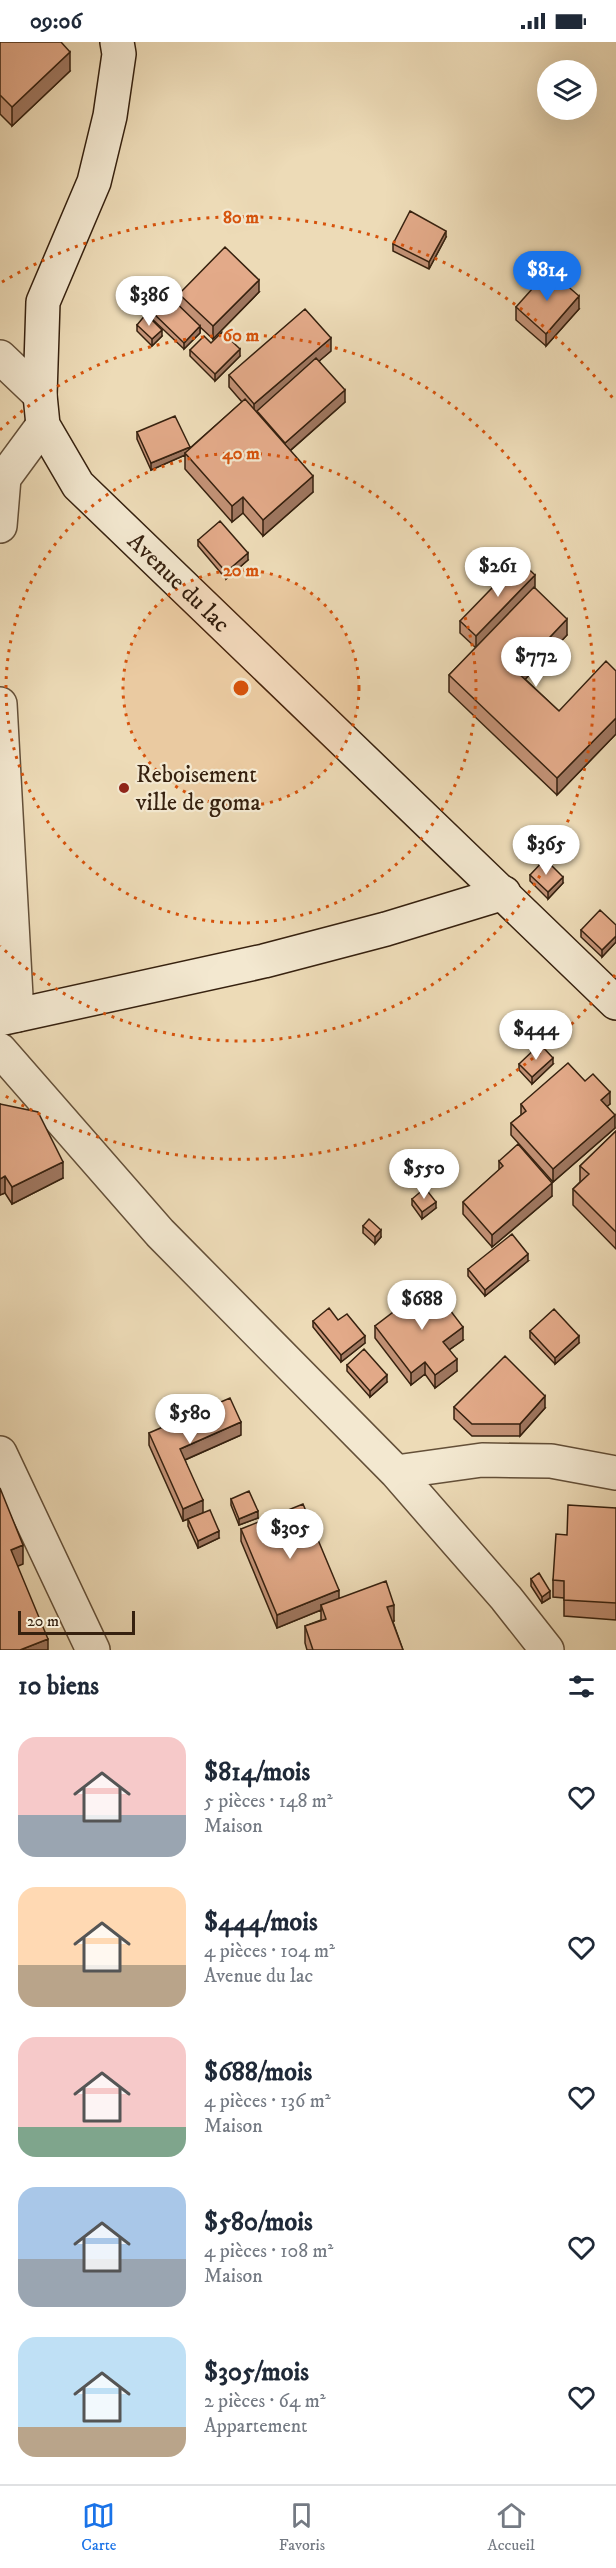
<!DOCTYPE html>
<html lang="fr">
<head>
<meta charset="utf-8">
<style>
	:root { --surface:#fff; --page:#f2f2f3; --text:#1f2937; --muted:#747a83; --line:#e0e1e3; --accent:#1a73e8 }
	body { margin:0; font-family:"IM FELL DW Pica",serif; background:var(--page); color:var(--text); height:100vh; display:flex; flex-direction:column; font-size:22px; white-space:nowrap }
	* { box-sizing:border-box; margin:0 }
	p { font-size:20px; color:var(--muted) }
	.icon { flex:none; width:33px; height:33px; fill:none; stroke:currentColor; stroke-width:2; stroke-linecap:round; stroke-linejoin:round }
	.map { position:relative; height:1608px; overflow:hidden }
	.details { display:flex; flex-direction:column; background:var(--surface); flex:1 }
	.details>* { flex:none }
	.controls { position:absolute; left:537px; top:18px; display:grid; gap:12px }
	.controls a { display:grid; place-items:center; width:60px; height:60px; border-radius:50%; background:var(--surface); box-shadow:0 6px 24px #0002; font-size:30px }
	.scale { position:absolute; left:18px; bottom:15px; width:117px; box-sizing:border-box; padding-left:6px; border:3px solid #36210f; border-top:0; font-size:16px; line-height:21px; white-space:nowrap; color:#36210f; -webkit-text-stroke:4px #f3e8d0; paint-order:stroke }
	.price { position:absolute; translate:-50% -51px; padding:0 14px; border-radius:21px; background:#fff; color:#222; font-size:20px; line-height:39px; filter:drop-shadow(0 2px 3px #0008) }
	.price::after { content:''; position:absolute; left:50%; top:36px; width:18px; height:14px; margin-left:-9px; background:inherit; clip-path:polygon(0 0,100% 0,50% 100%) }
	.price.active { background:var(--accent); color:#fff }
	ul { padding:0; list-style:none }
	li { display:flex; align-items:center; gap:18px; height:150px; padding:0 18px }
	li span { display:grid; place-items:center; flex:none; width:168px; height:120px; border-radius:18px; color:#555 }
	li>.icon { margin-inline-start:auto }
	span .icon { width:72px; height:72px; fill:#fffc; stroke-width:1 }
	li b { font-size:26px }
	h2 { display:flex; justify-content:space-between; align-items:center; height:72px; padding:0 18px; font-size:26px }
	.status { display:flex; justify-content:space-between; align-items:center; height:42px; padding:0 30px; background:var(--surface); direction:ltr }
	.status svg { height:16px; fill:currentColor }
	.tab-bar { display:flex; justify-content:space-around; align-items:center; height:84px; border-top:2px solid var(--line); background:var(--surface); font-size:16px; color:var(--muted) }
	.tab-bar a { display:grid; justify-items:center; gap:3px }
	.tab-bar .active { color:var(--accent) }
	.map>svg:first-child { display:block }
</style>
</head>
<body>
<div class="status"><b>09:06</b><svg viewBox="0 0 49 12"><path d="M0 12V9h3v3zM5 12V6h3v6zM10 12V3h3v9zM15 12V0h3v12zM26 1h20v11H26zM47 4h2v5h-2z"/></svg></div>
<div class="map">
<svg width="616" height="1608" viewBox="0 0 616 1608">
	<rect width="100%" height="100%" fill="#eddbb7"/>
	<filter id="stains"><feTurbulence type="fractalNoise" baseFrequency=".00333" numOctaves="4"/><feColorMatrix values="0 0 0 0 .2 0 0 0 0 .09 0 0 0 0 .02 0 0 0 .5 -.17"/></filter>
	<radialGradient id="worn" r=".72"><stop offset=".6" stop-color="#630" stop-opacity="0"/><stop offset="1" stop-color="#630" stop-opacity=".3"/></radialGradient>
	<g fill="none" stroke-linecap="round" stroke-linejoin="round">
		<g stroke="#645039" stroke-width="36">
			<path id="street" d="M0 315 40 353
				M0 484 4 436 43 383
				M0 662 17 973
				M0 1008 160 1191 396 1430 506 1556 547 1608
				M0 1411 93 1608
				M396 1430 482 1418 551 1419 616 1431"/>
		</g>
		<g stroke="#36210f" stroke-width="36">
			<g id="secondary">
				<path id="s1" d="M117 0 119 12 110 74 94 140 43 260 40 353 43 383 78 443 616 961"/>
				<path d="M0 977 264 919 386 887 504 851"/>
			</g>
		</g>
		<use href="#street" stroke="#f3e8d0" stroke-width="33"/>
		<use href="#secondary" stroke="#f3e8d0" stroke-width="33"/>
	</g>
	<path fill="#c39276" stroke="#36210f" stroke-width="1.5" d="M0 0 70 29 12 84 0 72Z
		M446 195 429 227 393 209V202Z
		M259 250 213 297 200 285V291L184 307 150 275V268L179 263V252Z
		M516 265 579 267 546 304 516 278Z
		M137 283 162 294 152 304 137 289Z
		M211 301 240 314 215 339 190 314V308Z
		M331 309 319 319 345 360 290 409 313 450 263 494 243 471 232 480 185 427V413L151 428 137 397V390L190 406 242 360 229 345V333Z
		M198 498 248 518 226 537 198 504Z
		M535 545 534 546 567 593 525 637 559 669 616 629V692L557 753 449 650V633L476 606 460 591V579Z
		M530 833 563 841 548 857 530 839Z
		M616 883V900L602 915 581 895V888Z
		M519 1022H553L532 1042 519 1028Z
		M585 1039 610 1062 607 1064 615 1086 553 1140 511 1093V1081L521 1073V1062Z
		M0 1062 63 1136 12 1162 5 1151 0 1153Z
		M616 1089V1207L573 1163V1147L580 1140V1124Z
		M499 1119 552 1154 492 1205 463 1172V1160L499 1128Z
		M412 1157 436 1166 422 1177 412 1163Z
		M363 1184 381 1195 375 1202 363 1191Z
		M528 1219 485 1254 468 1234V1227Z
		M338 1278 365 1301 341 1320 313 1285V1279Z
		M375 1284 463 1298 449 1308 457 1329 435 1346 425 1332 411 1343 375 1296Z
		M530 1289 579 1301 555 1322 530 1296Z
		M347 1323 387 1340 370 1355 347 1329Z
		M454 1365 545 1366 520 1394H472L454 1377Z
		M149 1391 241 1393 185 1418 203 1471 183 1479 149 1403Z
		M231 1457 258 1476 239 1483 231 1463Z
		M616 1466V1578L564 1574V1556L553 1555V1538L567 1493Z
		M188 1477 219 1496 198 1506 188 1484Z
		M241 1487 339 1556 394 1579 393 1580 403 1608H307L305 1601V1584L321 1578V1568L277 1586 241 1499Z
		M531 1537 550 1556 542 1561 531 1544Z"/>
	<path fill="#9f7760" stroke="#36210f" stroke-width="1.5" d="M70 10V29L12 84V65Z
		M446 189V195L429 227V220Z
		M259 238V250L213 297V284Z
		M579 254V267L546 304V292Z
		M200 284V291L184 307V301Z
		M162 288V294L152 304V297Z
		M331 296V309L258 371 257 369V372L254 374V362Z
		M240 307V314L215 339V332Z
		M345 348V360L285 413V401Z
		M190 405V411H185V413L151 428V421Z
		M313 434V450L263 494V478Z
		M243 455V471L232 480V464Z
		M248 511V518L226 537V530Z
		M535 533V545L476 606V594Z
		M567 577V593L517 646V630Z
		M616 676V692L557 753V736Z
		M563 835V841L548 857V850Z
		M616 894V900L602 915V908Z
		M553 1016V1022L532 1042V1035Z
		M610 1050V1062L601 1070V1058Z
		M615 1073V1086L553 1140V1127Z
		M63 1120V1136L12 1162V1145Z
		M5 1134V1151L0 1153V1137Z
		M552 1141V1154L492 1205V1193Z
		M436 1160V1166L422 1177V1170Z
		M381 1188V1195L375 1202V1195Z
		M528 1212V1219L485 1254V1248Z
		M463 1285V1298L443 1312V1300Z
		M365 1294V1301L341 1320V1313Z
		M579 1294V1301L555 1322V1316Z
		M457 1317V1329L435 1346V1333Z
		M425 1320V1332L411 1343V1331Z
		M387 1333V1340L370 1355V1349Z
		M545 1354V1366L520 1394V1382Z
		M241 1380V1393L180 1420V1407Z
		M203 1458V1471L183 1479V1467Z
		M258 1469V1476L239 1483V1477Z
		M219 1489V1496L198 1506V1499Z
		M23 1503V1522L11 1527V1508Z
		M339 1548V1560L321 1563V1568L277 1586V1573Z
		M550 1549V1556L542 1561V1555Z
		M394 1563V1579L387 1582V1565Z
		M48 1597V1608H20Z"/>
	<path fill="#e3aa89" stroke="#36210f" stroke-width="1.5" d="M0 0H61L70 10 12 65 0 53Z
		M410 169 446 189 429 220 393 202Z
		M225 205 259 238 213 284 179 252Z
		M549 228 579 254 546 292 516 265Z
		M167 252 200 284 184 301 150 268Z
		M305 267 331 296 254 362 229 333Z
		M146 272 162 288 152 297 137 283Z
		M222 290 240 307 215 332 190 308 204 294 211 301Z
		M316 316 345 348 285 401 257 369Z
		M245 357 313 434 263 478 243 455 232 464 185 411Z
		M175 374 190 405 151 421 137 390Z
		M220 479 248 511 226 530 198 498Z
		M519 518 535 533 476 594 460 579Z
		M534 545 567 577 517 630 559 669 606 619 616 629V676L557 736 449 633Z
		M545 817 563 835 548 850 530 833Z
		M600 868 616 883V894L602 908 581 888Z
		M540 1002 553 1016 532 1035 519 1022Z
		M568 1021 585 1039 593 1032 610 1050 601 1058 615 1073 553 1127 511 1081 526 1069 521 1062Z
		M0 1062 38 1070 63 1120 12 1145 5 1134 0 1137Z
		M616 1089V1190L573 1147 589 1132 580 1124Z
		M518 1102 552 1141 492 1193 463 1160 503 1124 499 1119Z
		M425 1146 436 1160 422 1170 412 1157Z
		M369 1177 381 1188 375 1195 363 1184Z
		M512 1192 528 1212 485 1248 468 1227Z
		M430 1242 463 1285 443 1300 457 1317 435 1333 425 1320 411 1331 375 1284Z
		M329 1266 338 1278 347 1272 365 1294 341 1313 313 1279Z
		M554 1267 579 1294 555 1316 530 1289Z
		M364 1307 387 1333 370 1349 347 1323Z
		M505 1314 545 1354 520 1382H472L454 1365Z
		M230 1356 241 1380 180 1407 203 1458 183 1467 149 1391Z
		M0 1446 23 1503 11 1508 48 1597 20 1608H0Z
		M249 1449 258 1469 239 1477 231 1457Z
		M303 1462 339 1548 277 1573 241 1487Z
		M568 1463 616 1466V1561L564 1558V1539L553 1538 556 1492 567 1493Z
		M210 1468 219 1489 198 1499 188 1477Z
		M539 1531 550 1549 542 1555 531 1537Z
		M386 1539 394 1563 387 1565 403 1608H313L305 1584 326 1577 321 1563Z"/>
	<circle cx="241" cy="646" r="118" fill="#d6530c" fill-opacity=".12"/>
	<g fill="none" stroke="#d6530c" stroke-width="3" stroke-dasharray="3 6">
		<circle cx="241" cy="646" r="118"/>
		<circle cx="241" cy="646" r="235"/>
		<path d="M0 388A353 353 0 1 1 0 904"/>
		<path d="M615 933A471 471 0 0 1 2 1052M2 240A471 471 0 0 1 615 359"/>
	</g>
	<circle fill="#8f2418" stroke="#f3e8d0" stroke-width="2" cx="124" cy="746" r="6"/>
	<g text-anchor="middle" stroke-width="4.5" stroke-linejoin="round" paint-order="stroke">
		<g font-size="24" fill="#36210f" stroke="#f3e8d0">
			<text dy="8" stroke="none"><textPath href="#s1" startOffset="606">Avenue du lac</textPath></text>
		</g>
		<g font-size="24" fill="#36210f" stroke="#f3e8d0" text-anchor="start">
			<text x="136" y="740">Reboisement<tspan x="136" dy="28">ville de goma</tspan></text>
		</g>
	</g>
	<circle cx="241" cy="646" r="9" fill="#d6530c" stroke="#f3e8d0" stroke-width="3"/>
	<g font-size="18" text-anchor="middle" font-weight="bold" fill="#d6530c" stroke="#f3e8d0" stroke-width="4.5" stroke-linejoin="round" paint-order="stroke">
		<text x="241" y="181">80 m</text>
		<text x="241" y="299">60 m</text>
		<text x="241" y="417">40 m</text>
		<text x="241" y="534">20 m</text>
	</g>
	<rect width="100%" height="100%" filter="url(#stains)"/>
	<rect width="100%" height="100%" fill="url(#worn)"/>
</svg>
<div class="controls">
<a><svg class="icon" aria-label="layers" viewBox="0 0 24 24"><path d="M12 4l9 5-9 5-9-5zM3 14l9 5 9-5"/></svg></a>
</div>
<div class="scale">20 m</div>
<b class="price active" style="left:547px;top:260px">$814</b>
<b class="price" style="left:149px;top:285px">$386</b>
<b class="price" style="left:498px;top:556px">$261</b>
<b class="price" style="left:536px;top:646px">$772</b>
<b class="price" style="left:546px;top:834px">$365</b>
<b class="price" style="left:536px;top:1019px">$444</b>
<b class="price" style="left:424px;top:1158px">$550</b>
<b class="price" style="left:422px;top:1289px">$688</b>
<b class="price" style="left:190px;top:1403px">$580</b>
<b class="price" style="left:290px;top:1518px">$305</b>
</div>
<section class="details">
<h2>10 biens<svg class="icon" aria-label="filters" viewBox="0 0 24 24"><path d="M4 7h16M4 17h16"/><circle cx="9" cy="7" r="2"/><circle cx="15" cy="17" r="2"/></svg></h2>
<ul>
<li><span style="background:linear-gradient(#f6c9c9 65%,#9aa5b1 0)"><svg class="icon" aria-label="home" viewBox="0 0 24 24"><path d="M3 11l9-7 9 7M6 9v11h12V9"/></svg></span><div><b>$814/mois</b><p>5 pièces · 148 m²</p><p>Maison</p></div><svg class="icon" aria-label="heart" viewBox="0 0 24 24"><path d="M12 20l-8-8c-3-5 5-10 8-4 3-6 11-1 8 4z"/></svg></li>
<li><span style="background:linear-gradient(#ffd9b3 65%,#b9a48a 0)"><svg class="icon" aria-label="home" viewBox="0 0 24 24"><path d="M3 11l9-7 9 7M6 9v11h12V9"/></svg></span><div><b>$444/mois</b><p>4 pièces · 104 m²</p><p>Avenue du lac</p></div><svg class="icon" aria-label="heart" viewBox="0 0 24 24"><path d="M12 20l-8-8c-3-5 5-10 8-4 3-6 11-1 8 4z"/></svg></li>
<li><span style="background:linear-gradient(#f6c9c9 75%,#7fa58c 0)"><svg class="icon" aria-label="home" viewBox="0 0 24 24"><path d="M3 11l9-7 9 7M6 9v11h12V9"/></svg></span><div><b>$688/mois</b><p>4 pièces · 136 m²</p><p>Maison</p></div><svg class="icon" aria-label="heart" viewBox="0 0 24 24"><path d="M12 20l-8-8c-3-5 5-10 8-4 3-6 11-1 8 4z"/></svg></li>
<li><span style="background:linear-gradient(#a9c7e8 60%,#9aa5b1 0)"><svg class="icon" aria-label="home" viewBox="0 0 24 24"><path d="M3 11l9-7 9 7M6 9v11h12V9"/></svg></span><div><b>$580/mois</b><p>4 pièces · 108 m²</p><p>Maison</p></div><svg class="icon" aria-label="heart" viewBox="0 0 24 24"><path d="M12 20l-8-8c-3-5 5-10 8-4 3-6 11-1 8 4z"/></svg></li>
<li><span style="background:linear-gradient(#bfe0f5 75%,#b9a48a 0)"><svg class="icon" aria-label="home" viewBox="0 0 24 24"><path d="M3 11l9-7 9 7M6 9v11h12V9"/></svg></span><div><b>$305/mois</b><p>2 pièces · 64 m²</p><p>Appartement</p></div><svg class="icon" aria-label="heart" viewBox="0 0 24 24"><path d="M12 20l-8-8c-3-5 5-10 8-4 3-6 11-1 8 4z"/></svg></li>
</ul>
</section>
<nav class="tab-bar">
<a class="active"><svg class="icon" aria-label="map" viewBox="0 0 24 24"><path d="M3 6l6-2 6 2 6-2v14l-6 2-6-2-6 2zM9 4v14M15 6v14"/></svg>Carte</a>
<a><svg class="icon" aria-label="saved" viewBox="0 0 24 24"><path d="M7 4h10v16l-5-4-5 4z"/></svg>Favoris</a>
<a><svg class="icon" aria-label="home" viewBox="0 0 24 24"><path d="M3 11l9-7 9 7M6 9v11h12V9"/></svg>Accueil</a>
</nav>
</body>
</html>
